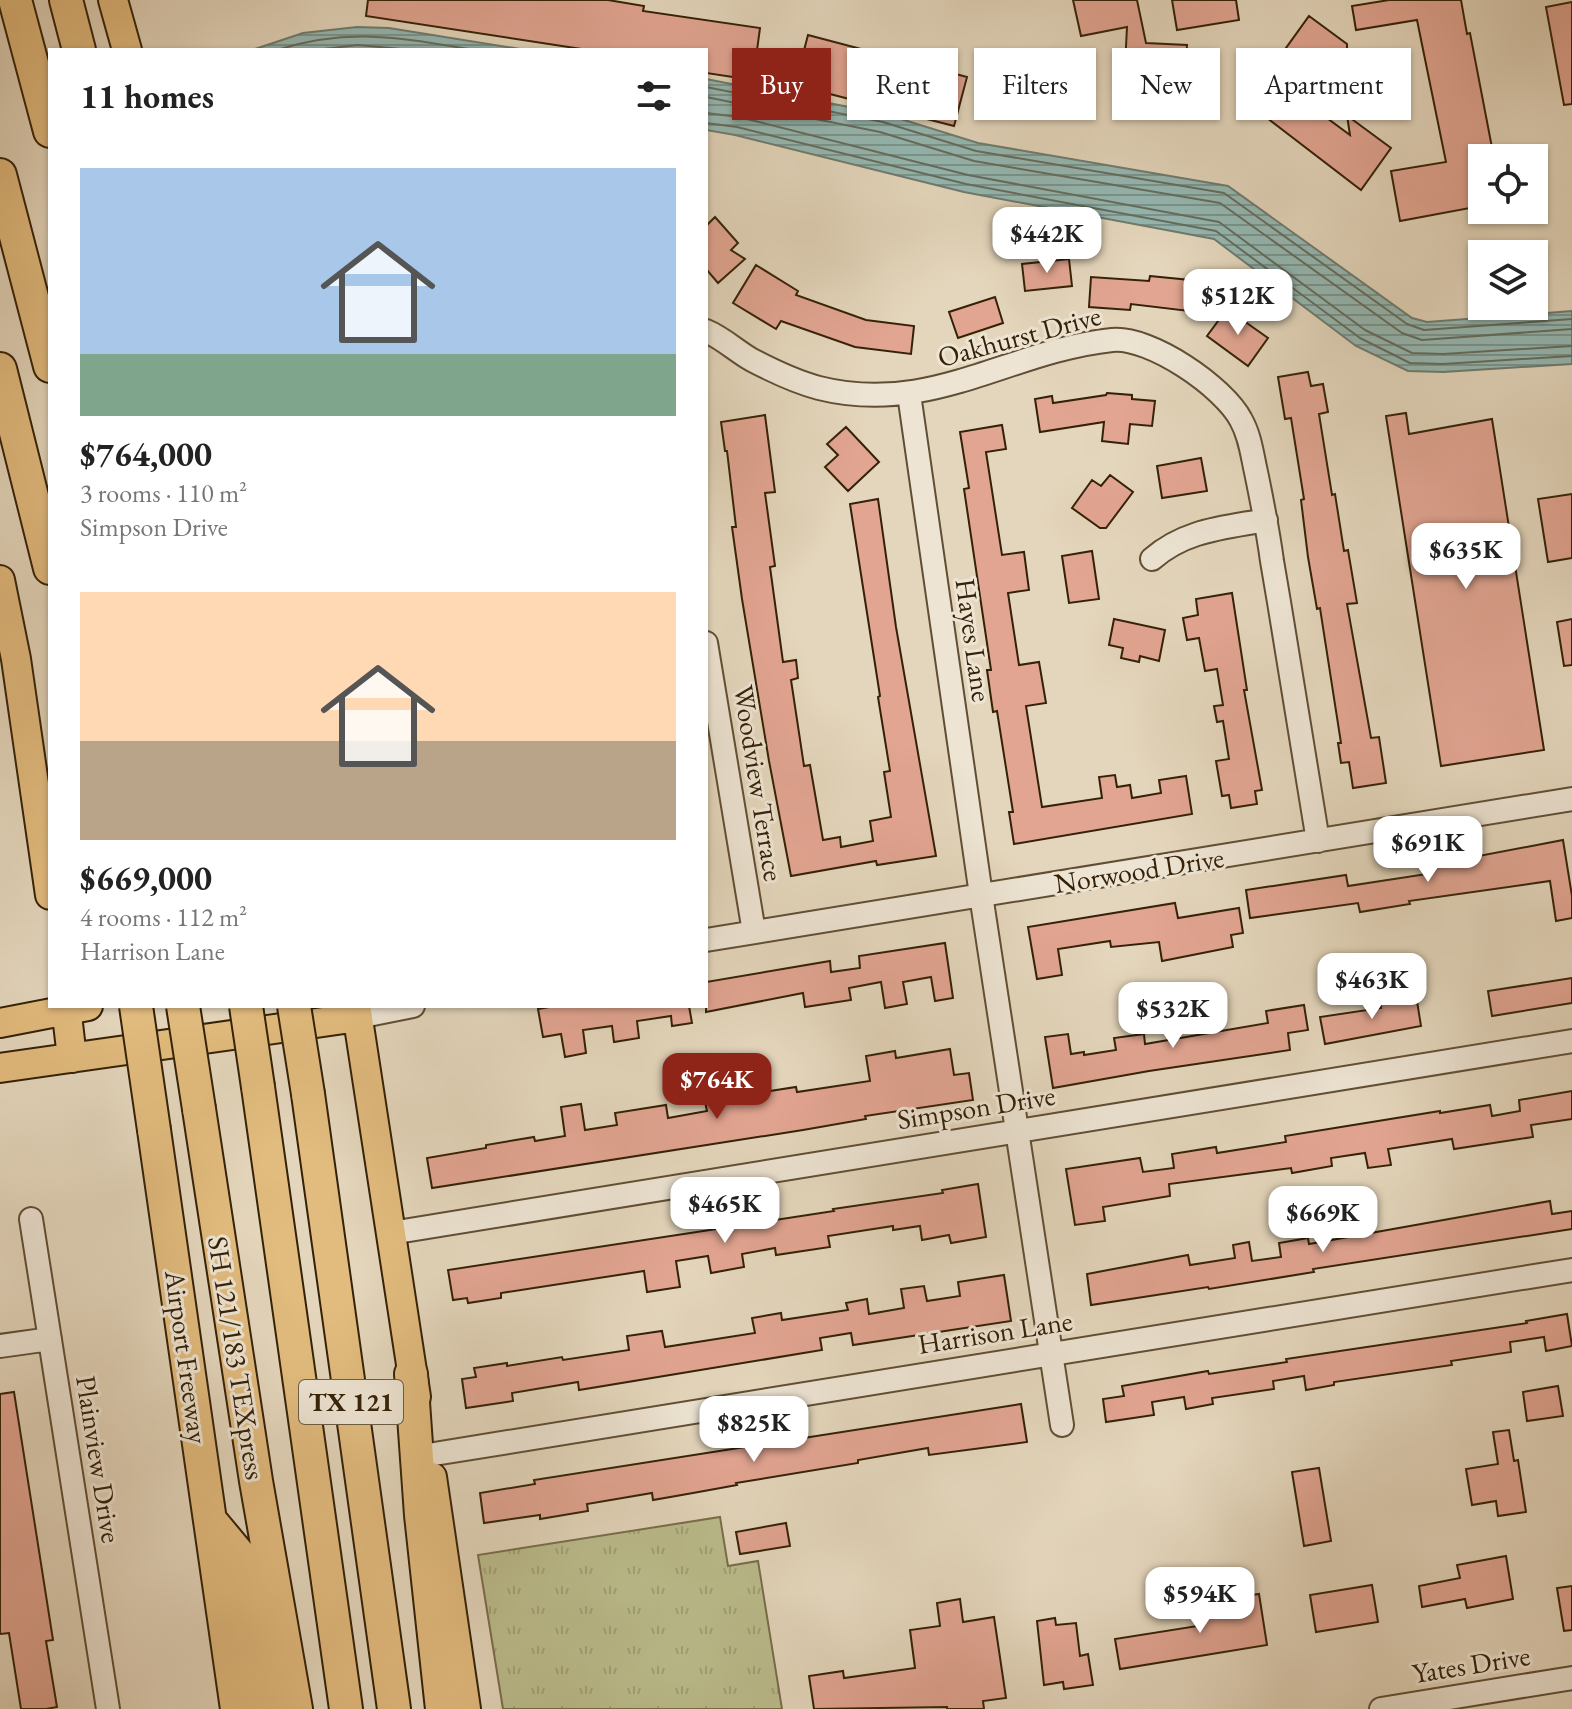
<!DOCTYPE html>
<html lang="en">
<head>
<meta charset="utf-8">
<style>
	:root { --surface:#fff; --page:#f2f2f2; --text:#222; --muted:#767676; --accent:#8f2418 }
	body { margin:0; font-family:"EB Garamond",serif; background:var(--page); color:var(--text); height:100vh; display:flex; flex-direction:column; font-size:30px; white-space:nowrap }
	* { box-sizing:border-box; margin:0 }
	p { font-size:26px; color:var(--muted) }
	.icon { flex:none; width:44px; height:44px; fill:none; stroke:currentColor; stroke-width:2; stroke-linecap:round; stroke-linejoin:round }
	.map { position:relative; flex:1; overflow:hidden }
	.drawer { position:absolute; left:48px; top:48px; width:660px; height:960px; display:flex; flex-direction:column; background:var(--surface); border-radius:0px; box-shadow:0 2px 6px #0004 }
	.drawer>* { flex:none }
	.banner { position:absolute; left:732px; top:48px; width:720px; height:72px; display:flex; gap:16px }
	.fabs { position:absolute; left:1468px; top:144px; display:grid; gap:16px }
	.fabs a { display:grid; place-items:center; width:80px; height:80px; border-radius:0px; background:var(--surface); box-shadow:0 2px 6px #0004; font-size:40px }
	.price { position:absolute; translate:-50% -68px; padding:0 18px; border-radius:16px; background:#fff; color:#222; font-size:26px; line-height:52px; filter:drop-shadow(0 2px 4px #0008) }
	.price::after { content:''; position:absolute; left:50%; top:48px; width:24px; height:18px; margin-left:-12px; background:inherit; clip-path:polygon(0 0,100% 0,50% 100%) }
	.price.current { background:var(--accent); color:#fff }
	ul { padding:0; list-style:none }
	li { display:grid; align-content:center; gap:16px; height:424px; padding:0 32px }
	li span { display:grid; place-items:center; height:248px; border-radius:0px; color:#555 }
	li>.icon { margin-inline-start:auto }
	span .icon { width:144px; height:144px; fill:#fffc; stroke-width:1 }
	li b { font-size:34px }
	h2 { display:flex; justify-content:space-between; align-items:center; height:96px; padding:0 32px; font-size:34px }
	.tag { padding:0 28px; border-radius:0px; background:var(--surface); box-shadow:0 2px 6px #0004; font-size:28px; line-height:72px }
	.tag.current { background:var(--accent); color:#fff }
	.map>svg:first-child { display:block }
</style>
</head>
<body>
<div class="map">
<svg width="1572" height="1709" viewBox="0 0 1572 1709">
	<defs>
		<pattern id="grass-tufts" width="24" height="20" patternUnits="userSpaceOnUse" patternTransform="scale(2)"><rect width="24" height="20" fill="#bbbc8c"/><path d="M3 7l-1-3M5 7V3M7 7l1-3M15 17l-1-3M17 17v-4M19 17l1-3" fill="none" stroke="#a1a177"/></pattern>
		<pattern id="water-rules" width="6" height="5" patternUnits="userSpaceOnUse" patternTransform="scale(2)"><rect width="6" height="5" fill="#95b9b4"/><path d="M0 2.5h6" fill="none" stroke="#7a9690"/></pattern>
	</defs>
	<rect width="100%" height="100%" fill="#e4d6bc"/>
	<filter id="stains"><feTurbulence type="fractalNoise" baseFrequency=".0025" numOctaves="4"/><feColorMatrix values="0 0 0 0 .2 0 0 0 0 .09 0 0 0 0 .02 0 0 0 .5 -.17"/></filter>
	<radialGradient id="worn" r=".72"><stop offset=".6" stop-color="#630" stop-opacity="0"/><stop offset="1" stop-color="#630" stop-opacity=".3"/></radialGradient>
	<path fill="url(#grass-tufts)" stroke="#786e4a" stroke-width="2" d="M720 1517 728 1566 758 1561 782 1709H503L478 1555Z"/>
	<path fill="url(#water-rules)" stroke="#6e7c6f" stroke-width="2" d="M357 27 389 28 526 50H252L303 33Z
		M1381 63 1398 64 1397 94 1379 93Z
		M706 79 885 114 978 143 1228 186 1412 318 1427 322 1572 311V364L1443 372 1408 371 1356 346 1214 239 964 192 735 135 706 130Z"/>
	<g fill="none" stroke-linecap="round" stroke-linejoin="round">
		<path stroke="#646d5e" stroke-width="2" d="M277 50C349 27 403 38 475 50
			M315 50 358 45 412 50
			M706 87 883 122 976 151 1224 193 1407 324 1424 330 1572 319
			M706 97 880 132 974 161 1220 203 1402 333 1422 340 1572 329
			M706 113 739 117 968 175 1219 222 1365 330 1412 353 1443 354 1572 346
			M706 123 737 127 966 184 1216 231 1360 338 1410 363 1443 364 1572 356"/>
	</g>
	<path fill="#e2a592" stroke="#342107" stroke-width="2" d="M368 0H608L644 6 643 11 760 28 753 80 706 73V50H588L366 16Z
		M1073 0H1137L1146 43 1187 45 1185 88 1124 86 1127 27 1081 36Z
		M1172 0H1236L1239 20 1177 30Z
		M1389 0H1461L1467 34 1470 33 1494 158H1482V197L1469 199 1470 208 1400 221 1391 171 1446 162 1417 20 1356 30 1352 6Z
		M1572 2V104L1564 105 1546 7Z
		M1309 16 1347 44V50L1308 104 1350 135 1341 76 1364 73 1371 114 1349 117 1391 148 1361 190 1241 98 1263 69 1268 73Z
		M808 35 967 77 954 126 795 85Z
		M715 217 738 243 731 250 745 259 718 283 706 269V226Z
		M1069 259 1072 286 1025 291 1022 264Z
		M756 265 798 291 796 295 866 320 914 326 911 354 855 347 781 321 776 329 733 303Z
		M1150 276 1200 281 1197 312 1131 304 1130 310 1089 307 1091 277 1149 281Z
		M995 297 1003 323 958 338 949 312Z
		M1227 309 1268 338 1248 366 1207 336Z
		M1308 372 1311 386 1323 384 1328 412 1319 414 1332 495 1335 494 1344 551 1348 550 1357 603 1347 604 1371 738 1379 737 1386 783 1353 788 1349 762 1341 763 1338 743H1341L1320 608 1317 609 1308 557 1301 500 1304 499 1291 418 1285 419 1278 377Z
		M1107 393 1132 395V399L1155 401 1152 426 1130 424 1128 444 1102 441 1104 422 1040 432 1035 399 1052 396 1053 403 1106 395Z
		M1406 413 1409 434 1492 419 1544 750 1441 766 1386 416Z
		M765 415 775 492 765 493 775 566 770 567 783 662 796 660 798 678 791 680 804 766 810 765 823 840 840 837 841 847 873 841 870 821 891 817 884 772 890 771 878 697 880 696 850 504 878 499 896 627 936 856 877 865 876 861 791 876 769 761 742 599 732 527H736L727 451H725L721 422Z
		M1002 425 1006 449 986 452 1002 555 1024 552 1029 590 1008 593 1019 665 1039 662 1046 703 1026 706 1042 807 1102 798 1099 777 1115 775 1117 787 1130 785 1132 798 1161 793 1159 780 1186 776 1192 814 1014 844 1009 812H1013L997 711 993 712 987 670H991L964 489 969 488 960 432Z
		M846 427 879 462 848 491 825 467 838 455 827 444Z
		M1201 458 1207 491 1162 498 1157 466Z
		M1110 475 1133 492 1106 528H1100L1072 508 1092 480 1101 486Z
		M1572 494V558L1548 562 1538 499Z
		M1092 551 1099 599 1069 603 1062 556Z
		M1232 593 1247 690H1244L1262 790 1255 791 1257 804 1231 808 1229 795 1222 796 1216 761 1229 759 1223 721 1217 722 1214 706 1223 705 1217 669 1205 671 1199 638 1187 640 1183 618 1198 615 1196 599Z
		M1114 619 1165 630 1159 661 1140 656 1139 662 1121 658 1123 648 1109 645Z
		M1572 619V665L1564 666 1557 622Z
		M1563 840 1572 896V918L1556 921 1550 881 1409 901 1410 904 1360 912 1358 903 1250 918 1246 890 1346 875 1348 886 1427 874 1426 866Z
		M1175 903 1178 918 1239 908 1243 933 1231 935 1233 947 1162 961 1159 942 1111 947 1110 941 1058 949 1062 975 1037 979 1028 927Z
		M945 943 953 998 935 1001 931 977 903 982 907 1004 885 1008 881 982 849 988 851 1000 805 1007 803 993 706 1012V982L830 961 831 972 860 968 859 956Z
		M1572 978V1003L1492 1016 1488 991Z
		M1416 995 1421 1026 1325 1044 1320 1017 1381 1008 1380 1001Z
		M1304 1005 1308 1030 1288 1033 1290 1050 1149 1071 1053 1088 1045 1037 1068 1034 1071 1054 1084 1052V1055L1116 1050 1114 1038 1144 1034 1145 1044 1268 1023 1266 1011Z
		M555 1006H689L692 1023 672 1026 671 1016 637 1021 639 1038 614 1042 612 1026 583 1030 586 1053 565 1057 561 1034 543 1037 538 1009Z
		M950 1049 954 1075 969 1073 973 1100 865 1116 866 1119 803 1130 432 1188 427 1158 486 1148V1145L534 1137 535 1141 565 1136 561 1107 581 1104 585 1130 617 1125 615 1113 666 1105 668 1118 707 1111 704 1097 730 1093 731 1097 796 1087 797 1092 870 1081 866 1056 895 1051 896 1058Z
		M1572 1091V1119L1531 1125 1533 1137 1454 1149 1452 1139 1388 1149 1391 1165 1368 1168 1365 1153 1331 1158 1332 1166 1292 1173 1291 1168 1169 1184 1170 1196 1103 1207 1105 1221 1075 1225 1066 1169 1140 1158 1143 1172 1174 1168 1172 1154 1216 1147 1217 1153 1286 1142 1285 1136 1440 1111V1113L1490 1105 1492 1116 1520 1111 1519 1100Z
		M978 1184 986 1237 951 1243 949 1235 922 1240 920 1226 893 1230V1226L828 1236 830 1247 776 1255 775 1248 742 1254 744 1267 711 1273 708 1256 676 1261 680 1287 647 1292 644 1271 501 1293V1298L468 1303 467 1298 453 1300 448 1270 834 1211 833 1209 943 1193 942 1190Z
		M1550 1201 1552 1214 1572 1211V1229L1313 1269 1314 1272 1209 1289 1208 1287 1091 1305 1087 1274 1188 1255 1190 1265 1235 1258 1233 1245 1249 1242 1252 1261 1281 1257 1279 1243 1308 1238 1309 1244Z
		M1004 1275 1011 1321 853 1345 851 1333 820 1338 822 1350 579 1390 578 1382 512 1393 513 1401 466 1408 462 1379 476 1377 474 1368 507 1363V1366L562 1357 563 1360 629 1350 627 1336 662 1331 665 1347 755 1333 752 1318 781 1313 782 1320 848 1310 846 1303 867 1299 869 1314 904 1308 901 1289 924 1286 927 1301 960 1296 958 1282Z
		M1567 1314 1572 1346 1546 1351 1544 1337 1510 1342 1511 1352 1451 1361 1452 1365 1334 1382V1385L1306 1390 1304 1376 1273 1381 1274 1389 1212 1398 1213 1404 1186 1409 1184 1397 1152 1402 1154 1415 1106 1422 1103 1399 1124 1396 1122 1386 1208 1371 1209 1374 1287 1362 1286 1359 1527 1323 1526 1321Z
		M1558 1386 1563 1416 1527 1421 1523 1392Z
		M14 1392 53 1640 46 1641 57 1707 46 1709H21L9 1633 0 1634V1394Z
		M1021 1404 1027 1442 929 1455 928 1448 858 1460V1463L736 1483 737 1485 693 1493 653 1500 652 1493 587 1504 588 1511 540 1519V1515L484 1523 480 1493 535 1484 534 1480Z
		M1509 1430 1514 1461 1518 1460 1526 1512 1498 1516 1496 1501 1472 1505 1466 1469 1498 1464 1493 1432Z
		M1319 1468 1331 1541 1304 1546 1292 1472Z
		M786 1523 790 1546 740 1554 736 1532Z
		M1506 1556 1513 1599 1467 1608 1465 1599 1422 1607 1419 1586 1460 1578 1457 1565Z
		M1372 1585 1378 1622 1316 1632 1310 1595Z
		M1572 1586V1630L1564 1631 1557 1588Z
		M1259 1594 1267 1645 1120 1669 1115 1639 1204 1625 1201 1603Z
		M960 1599 963 1622 994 1617 1006 1698 983 1701 984 1709H947V1707L814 1709 809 1676 843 1671 844 1678 915 1668 910 1630 940 1626 937 1603Z
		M1055 1618 1056 1625 1076 1623 1080 1656 1088 1654 1093 1685 1064 1689 1063 1682 1044 1685 1037 1621Z"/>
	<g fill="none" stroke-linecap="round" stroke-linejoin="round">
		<g stroke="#604e34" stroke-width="26">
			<path id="minor" d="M706 331C723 338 736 351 752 360 773 371 796 382 819 388 930 416 1008 351 1112 340 1150 336 1224 387 1241 420 1250 436 1252 454 1256 472 1262 501 1268 531 1272 561 1288 654 1303 747 1318 841
				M909 394 981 895 1062 1425
				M1152 559C1185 530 1223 528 1266 520
				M706 643 754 932
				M706 940 1572 799
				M358 1017 413 1006
				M31 1219 108 1709
				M391 1233 1572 1041
				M0 1346 50 1339
				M428 1455 1572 1270
				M1381 1709 1572 1678"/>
		</g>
		<g stroke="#342107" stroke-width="32">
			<path id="major" d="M113 0 127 50
				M0 580 16 659 50 895
				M66 1006 72 1058
				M356 1006 416 1397
				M0 1023 88 1006
				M0 1068 358 1017
				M432 1477 466 1709"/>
		</g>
		<g stroke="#342107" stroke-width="36">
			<path id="highway" d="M15 0 50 131
				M66 0 79 50
				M0 175 50 366
				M0 369 50 568
				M258 1087 346 1709
				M308 1094 394 1709
				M199 1109 256 1481 296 1709
				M154 1130 237 1709
				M411 1374 421 1515 442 1709
				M210 1520 245 1562 264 1709"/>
		</g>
		<use href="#minor" stroke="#ede4d3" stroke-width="22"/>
		<use href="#major" stroke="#e2bb7e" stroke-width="28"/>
		<use href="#highway" stroke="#e2bb7e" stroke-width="32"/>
		<g stroke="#342107" stroke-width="36" stroke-linecap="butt">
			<path id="highway-bridge" d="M136 1006 154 1130
				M183 1006 199 1109
				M246 1006 258 1087
				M294 1006 308 1094"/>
		</g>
		<use href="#highway-bridge" stroke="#e2bb7e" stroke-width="32"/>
	</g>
	<g text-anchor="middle" stroke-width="6" stroke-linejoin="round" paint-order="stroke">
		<rect fill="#ede4d3" stroke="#6c5c44" stroke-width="2" x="299" y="1380" width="104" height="44" rx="6"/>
		<g font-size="26" font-weight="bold" fill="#342107">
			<text x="351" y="1411">TX 121</text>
		</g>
		<g font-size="28" fill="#342107" stroke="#ede4d3">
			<text transform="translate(1019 336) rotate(-15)" y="10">Oakhurst Drive</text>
			<text transform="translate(974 640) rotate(82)" y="10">Hayes Lane</text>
			<text transform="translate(759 783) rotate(81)" y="10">Woodview Terrace</text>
			<text transform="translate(1139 870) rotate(-9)" y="10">Norwood Drive</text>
			<text transform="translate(976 1107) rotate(-9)" y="10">Simpson Drive</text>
			<text transform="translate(995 1332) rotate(-9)" y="10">Harrison Lane</text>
			<text transform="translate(187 1357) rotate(82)" y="10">Airport Freeway</text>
			<text transform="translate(237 1358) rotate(81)" y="10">SH 121/183 TEXpress</text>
			<text transform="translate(99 1459) rotate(81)" y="10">Plainview Drive</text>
			<text transform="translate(1471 1664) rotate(-9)" y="10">Yates Drive</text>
		</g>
	</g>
	<rect width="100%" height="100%" filter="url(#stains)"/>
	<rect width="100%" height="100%" fill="url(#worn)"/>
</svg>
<div class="fabs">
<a><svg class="icon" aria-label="locate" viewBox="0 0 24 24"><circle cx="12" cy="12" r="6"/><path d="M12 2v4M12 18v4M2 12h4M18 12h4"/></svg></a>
<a><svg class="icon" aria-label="layers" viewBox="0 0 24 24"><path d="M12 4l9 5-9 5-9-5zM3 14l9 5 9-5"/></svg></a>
</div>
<b class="price" style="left:1047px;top:275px">$442K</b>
<b class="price" style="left:1238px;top:337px">$512K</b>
<b class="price" style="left:1466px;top:591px">$635K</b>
<b class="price" style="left:1428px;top:884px">$691K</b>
<b class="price" style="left:1372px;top:1021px">$463K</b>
<b class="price" style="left:1173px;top:1050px">$532K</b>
<b class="price current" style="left:717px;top:1121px">$764K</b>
<b class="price" style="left:725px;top:1245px">$465K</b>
<b class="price" style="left:1323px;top:1254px">$669K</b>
<b class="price" style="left:754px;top:1464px">$825K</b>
<b class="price" style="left:1200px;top:1635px">$594K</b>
<div class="banner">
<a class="tag current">Buy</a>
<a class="tag">Rent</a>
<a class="tag">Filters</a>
<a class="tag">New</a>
<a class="tag">Apartment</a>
</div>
<section class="drawer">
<h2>11 homes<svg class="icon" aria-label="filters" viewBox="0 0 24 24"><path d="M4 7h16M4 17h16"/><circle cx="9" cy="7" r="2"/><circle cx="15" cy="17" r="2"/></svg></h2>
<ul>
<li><span style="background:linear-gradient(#a9c7e8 75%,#7fa58c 0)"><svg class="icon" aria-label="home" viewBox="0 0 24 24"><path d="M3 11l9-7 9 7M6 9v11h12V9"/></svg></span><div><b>$764,000</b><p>3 rooms · 110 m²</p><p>Simpson Drive</p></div></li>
<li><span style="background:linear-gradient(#ffd9b3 60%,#b9a48a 0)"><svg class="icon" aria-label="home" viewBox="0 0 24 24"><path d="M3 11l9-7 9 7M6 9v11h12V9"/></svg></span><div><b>$669,000</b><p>4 rooms · 112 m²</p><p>Harrison Lane</p></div></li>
</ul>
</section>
</div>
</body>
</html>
